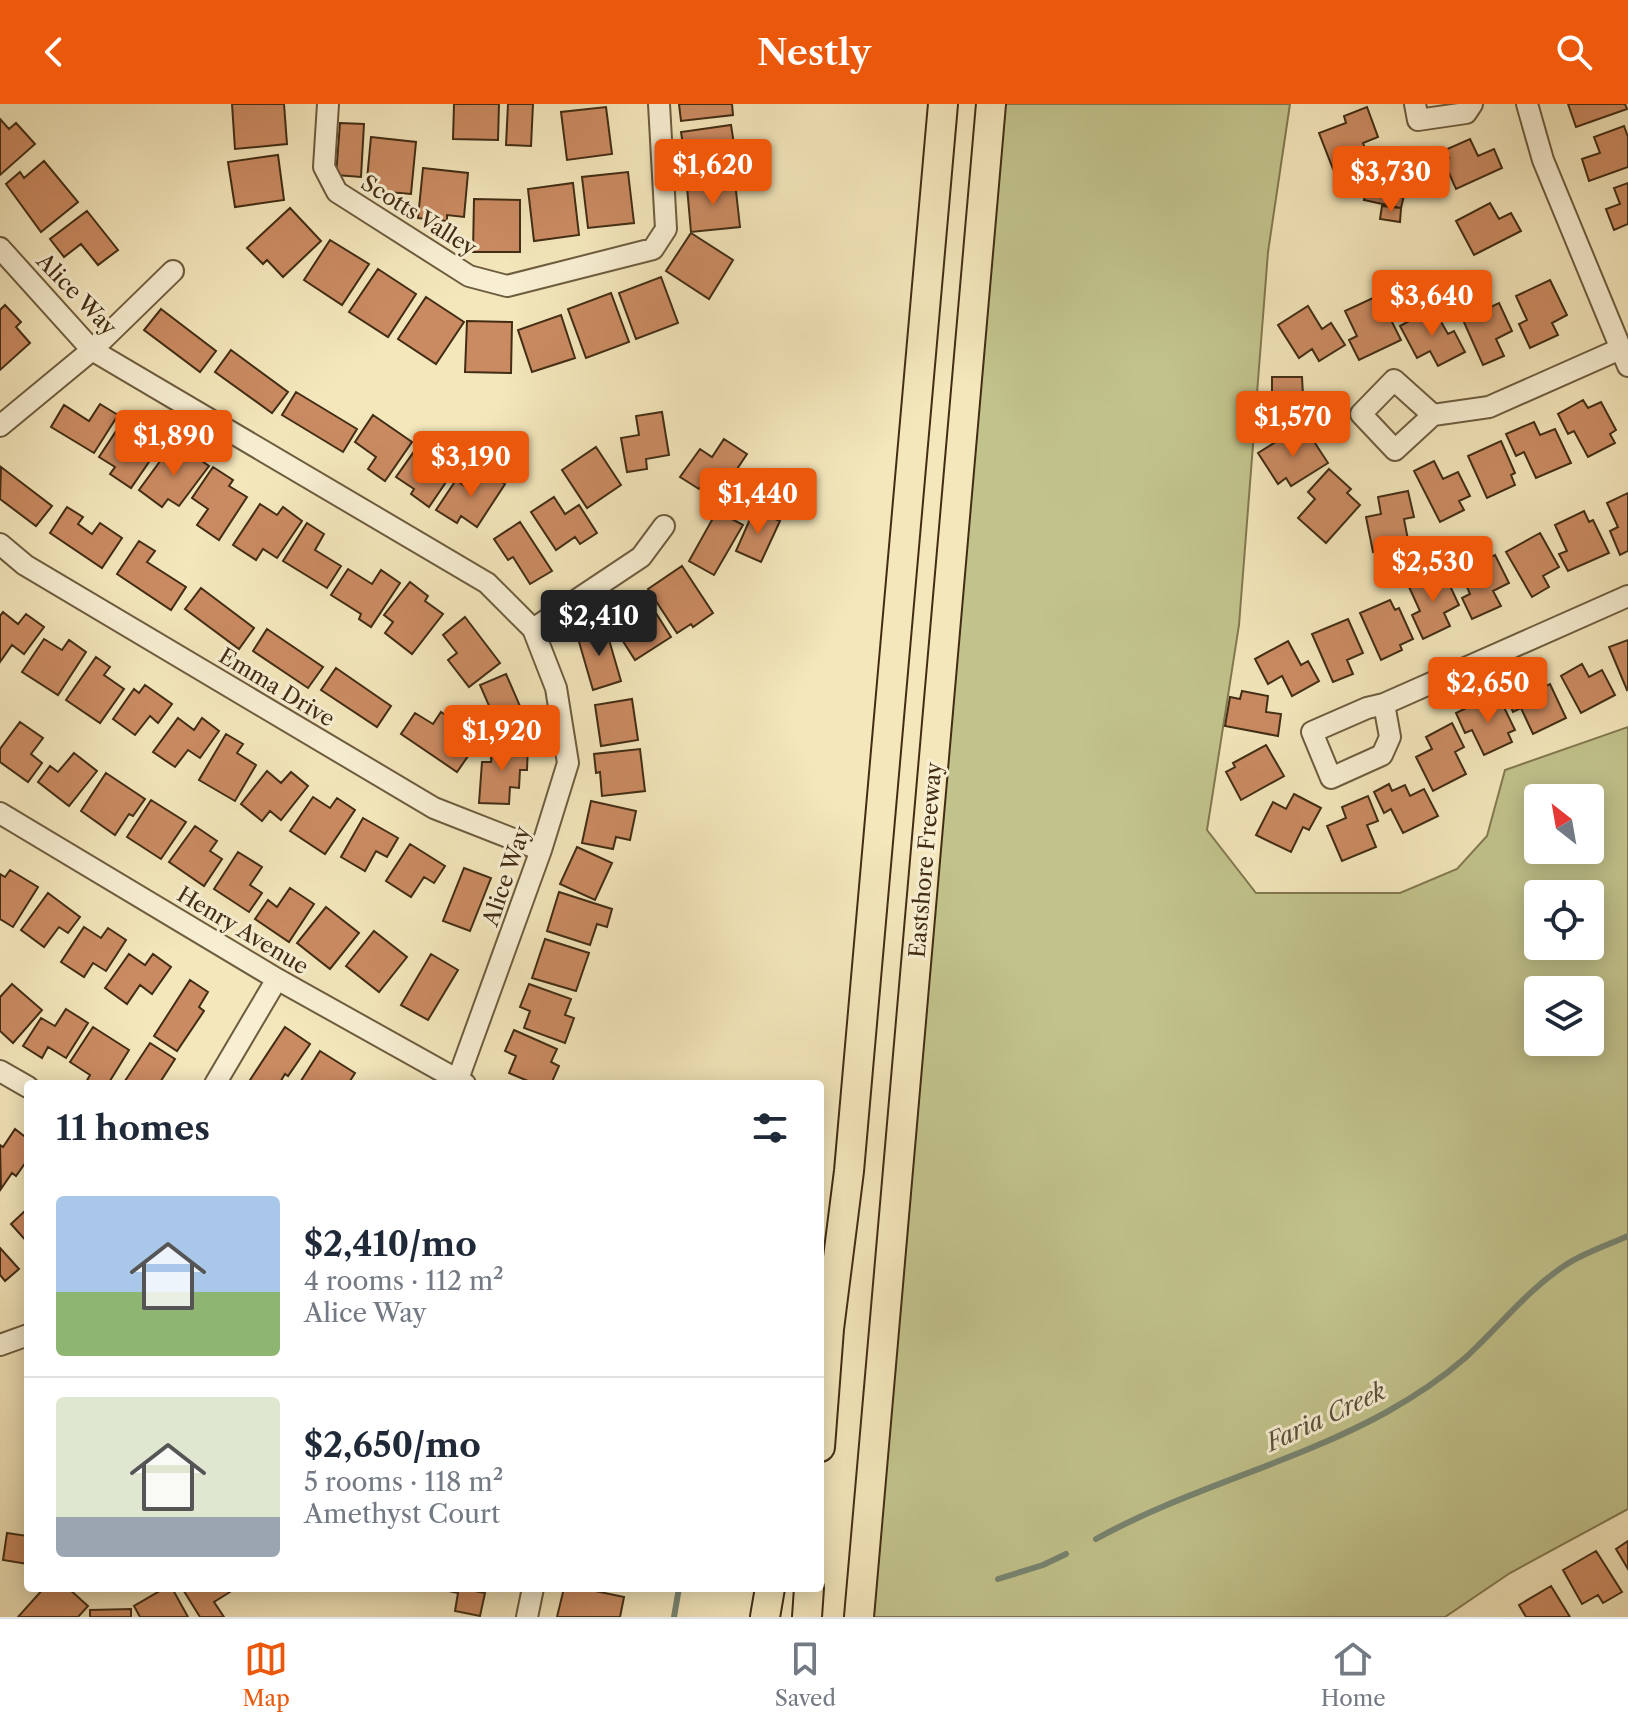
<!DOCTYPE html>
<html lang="en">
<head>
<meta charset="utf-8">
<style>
	:root { --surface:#fff; --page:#f2f2f3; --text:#1f2937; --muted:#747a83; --line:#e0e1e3; --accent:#ea580c }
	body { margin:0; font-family:"Libre Caslon Text",serif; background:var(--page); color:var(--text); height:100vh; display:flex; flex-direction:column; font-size:30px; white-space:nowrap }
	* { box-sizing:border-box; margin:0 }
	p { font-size:26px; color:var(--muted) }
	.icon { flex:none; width:44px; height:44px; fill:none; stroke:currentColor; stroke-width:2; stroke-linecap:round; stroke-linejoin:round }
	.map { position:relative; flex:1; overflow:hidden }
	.details { position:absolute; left:24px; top:976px; width:800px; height:512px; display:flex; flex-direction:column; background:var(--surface); border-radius:8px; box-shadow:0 4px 20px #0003 }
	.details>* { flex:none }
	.needle { width:52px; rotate:329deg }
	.buttons { position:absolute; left:1524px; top:680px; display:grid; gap:16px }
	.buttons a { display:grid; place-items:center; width:80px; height:80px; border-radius:8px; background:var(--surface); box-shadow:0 4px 20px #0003; font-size:40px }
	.price { position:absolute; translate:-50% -68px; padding:0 18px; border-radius:8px; background:var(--accent); color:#fff; font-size:26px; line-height:52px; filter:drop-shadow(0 2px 4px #0008) }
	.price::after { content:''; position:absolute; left:50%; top:48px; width:24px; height:18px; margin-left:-12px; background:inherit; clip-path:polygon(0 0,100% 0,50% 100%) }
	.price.on { background:#222; color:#fff }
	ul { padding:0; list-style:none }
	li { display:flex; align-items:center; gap:24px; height:200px; padding:0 32px }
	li+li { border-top:2px solid var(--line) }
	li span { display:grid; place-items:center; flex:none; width:224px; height:160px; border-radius:8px; color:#555 }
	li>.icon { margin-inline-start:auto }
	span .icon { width:96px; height:96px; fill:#fffc; stroke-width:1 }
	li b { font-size:34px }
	h2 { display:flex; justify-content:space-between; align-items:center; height:96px; padding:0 32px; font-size:34px }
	header { display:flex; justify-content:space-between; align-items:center; height:104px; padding:0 32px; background:var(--accent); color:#fff; font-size:36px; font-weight:600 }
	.tab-bar { display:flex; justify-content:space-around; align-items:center; height:112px; border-top:2px solid var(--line); background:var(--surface); font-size:22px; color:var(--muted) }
	.tab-bar a { display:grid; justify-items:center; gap:4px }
	.tab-bar .on { color:var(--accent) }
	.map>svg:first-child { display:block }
</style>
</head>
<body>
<header><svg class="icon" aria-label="back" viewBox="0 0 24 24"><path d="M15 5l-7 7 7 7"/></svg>Nestly<svg class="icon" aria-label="search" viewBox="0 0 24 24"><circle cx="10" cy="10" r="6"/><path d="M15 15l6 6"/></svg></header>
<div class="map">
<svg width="1628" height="1513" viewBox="0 0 1628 1513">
	<rect width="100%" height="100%" fill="#f4e7bc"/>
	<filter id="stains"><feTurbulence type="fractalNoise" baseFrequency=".0025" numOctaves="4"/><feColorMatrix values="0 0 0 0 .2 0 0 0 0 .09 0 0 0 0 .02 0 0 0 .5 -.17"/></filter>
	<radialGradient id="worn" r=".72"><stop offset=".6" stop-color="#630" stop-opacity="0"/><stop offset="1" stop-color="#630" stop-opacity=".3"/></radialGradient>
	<path fill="#c2c38c" stroke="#827850" stroke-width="2" fill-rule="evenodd" d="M991 0H1290L1268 148 1239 521 1207 726 1256 789H1400L1457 765 1487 732 1505 666 1628 623V1405L1510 1469 1445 1513H859ZM1538 694H1590V746H1538ZM1538 790H1590V842H1538ZM1538 886H1590V938H1538Z"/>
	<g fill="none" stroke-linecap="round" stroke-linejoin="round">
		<path stroke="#788572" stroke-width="6" d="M1096 1435C1188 1384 1292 1360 1385 1309 1412 1294 1441 1275 1465 1254 1499 1223 1528 1185 1567 1160 1586 1148 1608 1141 1628 1132
			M998 1475 1043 1461 1066 1450
			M674 1513 679 1484"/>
	</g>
	<path fill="#cb8b62" stroke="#422d14" stroke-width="2" d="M232 0H284L287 40 235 45Z
		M454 0H499L498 36 453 35Z
		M508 0H533L531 42 506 41Z
		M679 0H732L733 11 681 17Z
		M1568 0H1625L1627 5 1576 23Z
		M606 3 612 50 567 56 561 8Z
		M1367 3 1378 33 1363 39 1368 52 1333 65 1319 29 1346 19 1344 12Z
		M0 15 9 25 16 19 35 40 0 71Z
		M340 19 364 20 361 73 336 71Z
		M731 21 738 66 688 73 681 28Z
		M1624 22 1628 33V63L1589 77 1582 55 1600 49 1594 33Z
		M371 33 416 38 411 90 366 86Z
		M1470 35 1478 52 1494 45 1502 64 1456 85 1443 56 1449 54 1445 46Z
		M1394 49 1413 53 1401 104 1364 96 1372 60 1390 64Z
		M278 51 284 96 235 103 228 58Z
		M44 57 78 98 41 128 6 80 20 68 24 74Z
		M423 64 468 69 464 113 447 111V117L418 114Z
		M628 68 634 119 588 124 582 73Z
		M735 78 740 123 691 128 687 83Z
		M573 79 579 131 534 137 528 85Z
		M1628 79V120L1614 126 1606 105 1620 100 1614 84Z
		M474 95 520 96V148H473Z
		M1490 99 1499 115 1511 109 1521 127 1474 151 1456 117Z
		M1382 102 1401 104 1400 118 1380 115Z
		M290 104 321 137 283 173 267 156 263 160 247 144Z
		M87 107 118 146 98 161 81 140 64 153 50 135Z
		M691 129 733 156 709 195 666 167Z
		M330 136 369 160 342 201 304 176Z
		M378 165 416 190 388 233 349 208Z
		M661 173 678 219 636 235 619 189Z
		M1550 176 1567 211 1552 219 1558 231 1530 244 1519 220 1527 216 1516 192Z
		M611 189 629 238 586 254 568 205Z
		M426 193 464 218 436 260 398 235Z
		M1375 193 1380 203 1384 202 1401 236 1359 256 1349 236 1357 232 1345 207Z
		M1499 199 1512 227 1496 235 1504 252 1483 261 1463 216Z
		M5 201 21 218 16 223 30 239 0 266V206Z
		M1308 202 1322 225 1331 219 1345 241 1319 257 1312 245 1299 254 1278 221Z
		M1433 204 1448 230 1454 227 1465 248 1438 262 1430 247 1417 254 1400 222Z
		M161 205 216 247 200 268 144 226Z
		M561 211 575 254 532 268 518 226Z
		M467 217 512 218 511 269 465 268Z
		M231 246 288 288 272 309 215 268Z
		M1272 273H1302L1303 291H1322V312L1272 313Z
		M296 288 357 325 343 348 282 311Z
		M1583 296 1588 304 1601 298 1616 326 1610 330 1615 339 1588 353 1574 327 1568 330 1558 310Z
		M100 300 118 311 94 349 51 323 64 301 89 317Z
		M662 308 669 351 646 355 647 365 627 368 621 334 639 331 636 312Z
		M373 311 412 338 385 377 368 365 376 353 355 338Z
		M126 312 146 325 142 330 160 342 131 384 110 370 115 363 99 353Z
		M1534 318 1540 331 1555 325 1571 359 1536 374 1524 348 1516 352 1506 330Z
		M1290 329 1297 341 1311 333 1328 359 1291 382 1286 374 1278 380 1258 349Z
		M425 332 445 346 443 349 459 359 429 403 411 390 414 385 396 373Z
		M724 335 747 350 723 386 706 375 699 385 680 373 700 345 712 353Z
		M1501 337 1515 369 1511 371 1515 381 1487 394 1468 352Z
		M596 343 621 381 587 404 562 366Z
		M169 345 184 356 189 348 209 362 179 402 168 395 162 403 139 386Z
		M1434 357 1443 375 1458 368 1470 392 1459 397 1464 406 1440 418 1414 367Z
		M1 363 52 402 36 422 0 395Z
		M213 363 233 376 229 382 247 393 219 436 197 421 208 405 192 394Z
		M1329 365 1351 385 1347 389 1360 401 1326 439 1298 414 1315 395 1308 388Z
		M482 366 505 380 477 423 461 412 457 419 436 406 456 376 469 385Z
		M1408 387 1414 413 1404 415 1409 441 1373 448 1366 413 1381 410 1378 393Z
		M1628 389V447L1620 451 1610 427 1618 423 1607 399Z
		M554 393 565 410 579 401 597 429 580 440 575 433 556 446 531 408Z
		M260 400 277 411 283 403 302 417 277 454 263 445 256 456 233 441Z
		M67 403 83 413 78 420 92 430 100 419 122 434 102 464 50 429Z
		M754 406 780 417 761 458 736 447Z
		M717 407 743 421 714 471 689 457Z
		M1584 407 1589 418 1593 416 1609 449 1568 467 1559 450 1567 447 1555 421Z
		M520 418 552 467 530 480 513 453 508 456 494 435Z
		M307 419 324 430 315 446 341 462 327 484 283 457Z
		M1540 429 1559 463 1543 472 1549 483 1532 493 1506 448Z
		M139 437 155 447 147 458 186 483 171 506 117 470Z
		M1495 451 1509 479 1493 487 1501 502 1472 515 1462 494 1470 490 1460 467Z
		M682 462 713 509 693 523 691 520 677 529 648 485Z
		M348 465 372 480 381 466 400 479 371 523 359 515 361 510 331 491Z
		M1443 467 1459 501 1444 509 1450 522 1423 535 1412 511 1420 507 1409 483Z
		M410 478 428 492 425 497 443 510 412 550 385 529 393 518 384 511Z
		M201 484 254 524 239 545 185 505Z
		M642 487 671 533 635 556 612 520 630 508 624 498Z
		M1390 496 1395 506 1399 504 1413 535 1400 541 1402 546 1381 556 1360 509Z
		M3 508 18 520 26 510 44 523 24 550 12 541 0 558V512Z
		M465 513 500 559 469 583 448 556 457 549 443 531Z
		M1348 515 1363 549 1347 556 1353 570 1333 578 1312 530Z
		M605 522 621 577 593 586 577 531Z
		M267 525 323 563 308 584 253 547Z
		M44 535 62 546 69 536 86 548 58 591 22 568Z
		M1628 536V585L1627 586 1609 543Z
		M1288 537 1301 561 1308 557 1319 577 1292 592 1282 572 1268 580 1255 555Z
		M96 553 110 563 104 571 124 585 100 619 66 596Z
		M1582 560 1589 573 1602 566 1615 591 1581 609 1561 572Z
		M336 564 391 602 377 623 321 586Z
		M506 570 529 623 503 634 480 581Z
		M1531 572 1538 586 1550 580 1566 614 1533 630 1521 604 1513 608 1503 585Z
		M145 581 172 600 158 619 150 612 135 631 113 615 134 585 139 589Z
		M1242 587 1268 592 1266 608 1281 610 1278 632 1225 622 1230 593 1240 595Z
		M632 595 638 636 601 642 595 601Z
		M1500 595 1515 626 1508 629 1512 638 1484 651 1472 626 1465 629 1456 609 1483 596 1486 602Z
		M441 608 470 628 463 638 473 645 457 668 401 630 415 609 433 620Z
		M178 614 194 626 202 614 219 627 200 654 188 646 175 663 153 648Z
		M20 618 43 634 31 650 42 659 28 678 0 658V645Z
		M1452 619 1464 643 1455 648 1466 670 1433 687 1416 653 1432 645 1426 633Z
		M226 630 243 640 237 649 256 661 235 697 199 676Z
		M492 640 528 642 527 666H520L519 684 510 683 509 700 479 699 482 658H491Z
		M1266 641 1284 672 1241 696 1226 668 1235 663 1233 659Z
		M640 645 645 687 602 692 600 668 596 669 594 650Z
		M74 649 97 667 69 702 38 678 50 662 58 668Z
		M267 667 281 679 291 668 308 682 281 716 270 707 262 717 241 700Z
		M106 669 145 695 133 712 129 710 115 731 81 707Z
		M1389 680 1392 687 1405 681 1410 692 1424 685 1438 712 1403 729 1391 705 1384 709 1374 688Z
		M1294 690 1321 704 1309 726 1303 723 1291 748 1256 731 1273 698 1286 705Z
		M1368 692 1378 717 1367 721 1376 743 1342 757 1327 722 1346 714 1342 703Z
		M313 693 330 704 337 694 355 706 325 750 290 727Z
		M151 696 186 718 161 755 127 733Z
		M591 697 636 707 630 736 616 733 613 745 582 739Z
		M363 714 398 734 387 753 376 747 365 767 341 753Z
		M195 722 217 737 210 747 222 755 204 782 169 758Z
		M410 740 445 762 434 779 424 773 411 793 386 777Z
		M577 743 612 759 595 796 560 780Z
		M238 748 262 763 250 781 262 789 249 808 214 785Z
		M464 764 491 774 470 827 443 817Z
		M10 766 38 783 13 823 0 815V770L5 773Z
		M290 784 314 800 289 838 255 815 268 796 277 803Z
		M559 788 612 805 607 823 597 820 590 841 547 827Z
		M48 789 80 813 68 829 59 823 44 843 21 826Z
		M326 803 359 829 330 865 297 839Z
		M84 823 101 834 108 824 126 836 106 867 93 859 84 873 61 858Z
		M374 827 407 853 379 888 346 862Z
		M545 835 589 849 576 887 532 874Z
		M129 850 145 861 153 850 171 863 152 890 140 881 127 900 105 884Z
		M431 850 458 866 428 916 401 901Z
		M190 876 208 888 199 903 204 907 177 947 154 932Z
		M12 880 42 906 13 939 0 927V893Z
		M529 880 571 895 565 911 574 914 565 939 524 924 530 907 520 903Z
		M66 905 88 919 66 954 48 943 42 954 23 942 41 914 55 922Z
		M93 923 129 946 108 980H85L90 971 70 958Z
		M285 923 310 940 288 972 285 970 279 980H250L248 979Z
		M514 926 557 945 551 958 559 962 551 980H535L509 969 516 952 505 947Z
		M150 939 175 955 159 980H123Z
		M320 947 355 969 348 980H299Z
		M15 1025 28 1035V1055L16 1072 12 1069 1 1085 0 1041 3 1043Z
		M28 1104V1139L11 1120Z
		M0 1144 19 1165 5 1177 0 1171Z
		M7 1429 28 1432V1460L3 1456Z
		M1628 1437V1465L1616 1445Z
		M1596 1447 1622 1488 1603 1499 1598 1491 1582 1500 1563 1466Z
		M1551 1482 1570 1513H1526L1519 1501Z
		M44 1484H68L88 1502 78 1513H18Z
		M165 1484H172L188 1513H140L134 1502Z
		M182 1484H228L230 1488 214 1498 224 1513H200Z
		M434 1484H470L469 1486 485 1489 480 1512 455 1507 458 1489Z
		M564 1484H581L624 1493 620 1513H557Z
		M131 1505V1513H90V1506Z"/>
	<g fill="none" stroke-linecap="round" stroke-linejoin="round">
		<g stroke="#6e5c3e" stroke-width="24">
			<path id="minor" d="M328 0 324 63 337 88 469 172 507 182 653 145 666 125 659 0
				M1415 0 1418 16 1466 9 1472 0
				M1527 0 1543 56 1628 262
				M0 144 92 246 487 479 533 525 556 584 568 659 541 746 458 975
				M1433 311 1395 346 1361 310 1394 276 1433 311 1489 303 1620 245
				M0 322 92 246 173 167
				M0 440 25 461 434 704 541 746
				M533 525 641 453 664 422
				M1384 600 1390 633 1382 651 1331 674 1312 628 1367 604 1384 600 1628 492
				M0 709 277 875 465 980
				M0 967 28 983
				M215 980 277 875
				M0 1241 28 1231
				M527 1513 533 1484"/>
		</g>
		<g stroke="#422d14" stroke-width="32">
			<path id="highway" d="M820 1343 829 1225 849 1067 943 0
				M765 1513 770 1484
				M807 1513 809 1484
				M859 1513 991 0"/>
		</g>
		<use href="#minor" stroke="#f8efd3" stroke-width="20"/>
		<use href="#highway" stroke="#f4e7bc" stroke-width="28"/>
	</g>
	<g text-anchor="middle" stroke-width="6" stroke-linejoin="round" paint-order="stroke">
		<g font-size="22" fill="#422d14" stroke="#f8efd3">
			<text transform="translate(419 111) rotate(32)" y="8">Scotts Valley</text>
			<text transform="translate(77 190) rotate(46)" y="8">Alice Way</text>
			<text transform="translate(277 583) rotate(31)" y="8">Emma Drive</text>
			<text transform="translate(925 756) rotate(-85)" y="8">Eastshore Freeway</text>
			<text transform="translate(506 772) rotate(-71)" y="8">Alice Way</text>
			<text transform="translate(243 826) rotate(31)" y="8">Henry Avenue</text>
		</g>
		<g font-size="24" font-style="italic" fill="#58523b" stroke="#f8efd3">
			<text transform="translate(1326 1313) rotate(-25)" y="8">Faria Creek</text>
		</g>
	</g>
	<rect width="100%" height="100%" filter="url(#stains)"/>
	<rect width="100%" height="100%" fill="url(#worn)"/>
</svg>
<div class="buttons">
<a><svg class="needle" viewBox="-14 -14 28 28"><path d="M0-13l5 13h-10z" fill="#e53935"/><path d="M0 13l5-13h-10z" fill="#747a83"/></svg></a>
<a><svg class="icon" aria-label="locate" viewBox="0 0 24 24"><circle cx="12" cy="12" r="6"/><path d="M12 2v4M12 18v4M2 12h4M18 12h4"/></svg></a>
<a><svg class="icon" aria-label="layers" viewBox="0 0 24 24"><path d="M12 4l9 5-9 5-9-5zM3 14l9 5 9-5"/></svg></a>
</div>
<b class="price" style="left:713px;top:103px">$1,620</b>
<b class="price" style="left:1391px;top:110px">$3,730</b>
<b class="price" style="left:1432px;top:234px">$3,640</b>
<b class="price" style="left:1293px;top:355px">$1,570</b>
<b class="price" style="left:174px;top:374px">$1,890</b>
<b class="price" style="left:471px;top:395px">$3,190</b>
<b class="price" style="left:758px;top:432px">$1,440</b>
<b class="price" style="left:1433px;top:500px">$2,530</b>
<b class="price on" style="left:599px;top:554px">$2,410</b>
<b class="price" style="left:1488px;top:621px">$2,650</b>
<b class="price" style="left:502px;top:669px">$1,920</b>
<section class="details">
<h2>11 homes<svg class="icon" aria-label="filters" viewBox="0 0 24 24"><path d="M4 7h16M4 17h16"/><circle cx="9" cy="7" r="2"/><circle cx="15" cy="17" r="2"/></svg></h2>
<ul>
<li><span style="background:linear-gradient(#a9c7e8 60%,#8fb573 0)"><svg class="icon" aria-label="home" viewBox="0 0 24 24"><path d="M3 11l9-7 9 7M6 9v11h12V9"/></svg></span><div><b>$2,410/mo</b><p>4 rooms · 112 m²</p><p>Alice Way</p></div></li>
<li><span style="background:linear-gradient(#dfe7d0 75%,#9aa5b1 0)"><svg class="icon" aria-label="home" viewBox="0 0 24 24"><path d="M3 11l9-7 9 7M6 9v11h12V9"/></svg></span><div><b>$2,650/mo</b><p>5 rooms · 118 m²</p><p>Amethyst Court</p></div></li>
</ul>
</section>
</div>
<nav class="tab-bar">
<a class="on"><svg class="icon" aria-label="map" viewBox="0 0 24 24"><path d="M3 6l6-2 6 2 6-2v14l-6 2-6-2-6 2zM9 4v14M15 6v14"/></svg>Map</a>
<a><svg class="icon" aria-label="saved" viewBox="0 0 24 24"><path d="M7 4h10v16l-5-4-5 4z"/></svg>Saved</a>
<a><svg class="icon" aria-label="home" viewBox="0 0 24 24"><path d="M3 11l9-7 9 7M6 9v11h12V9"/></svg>Home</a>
</nav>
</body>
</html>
